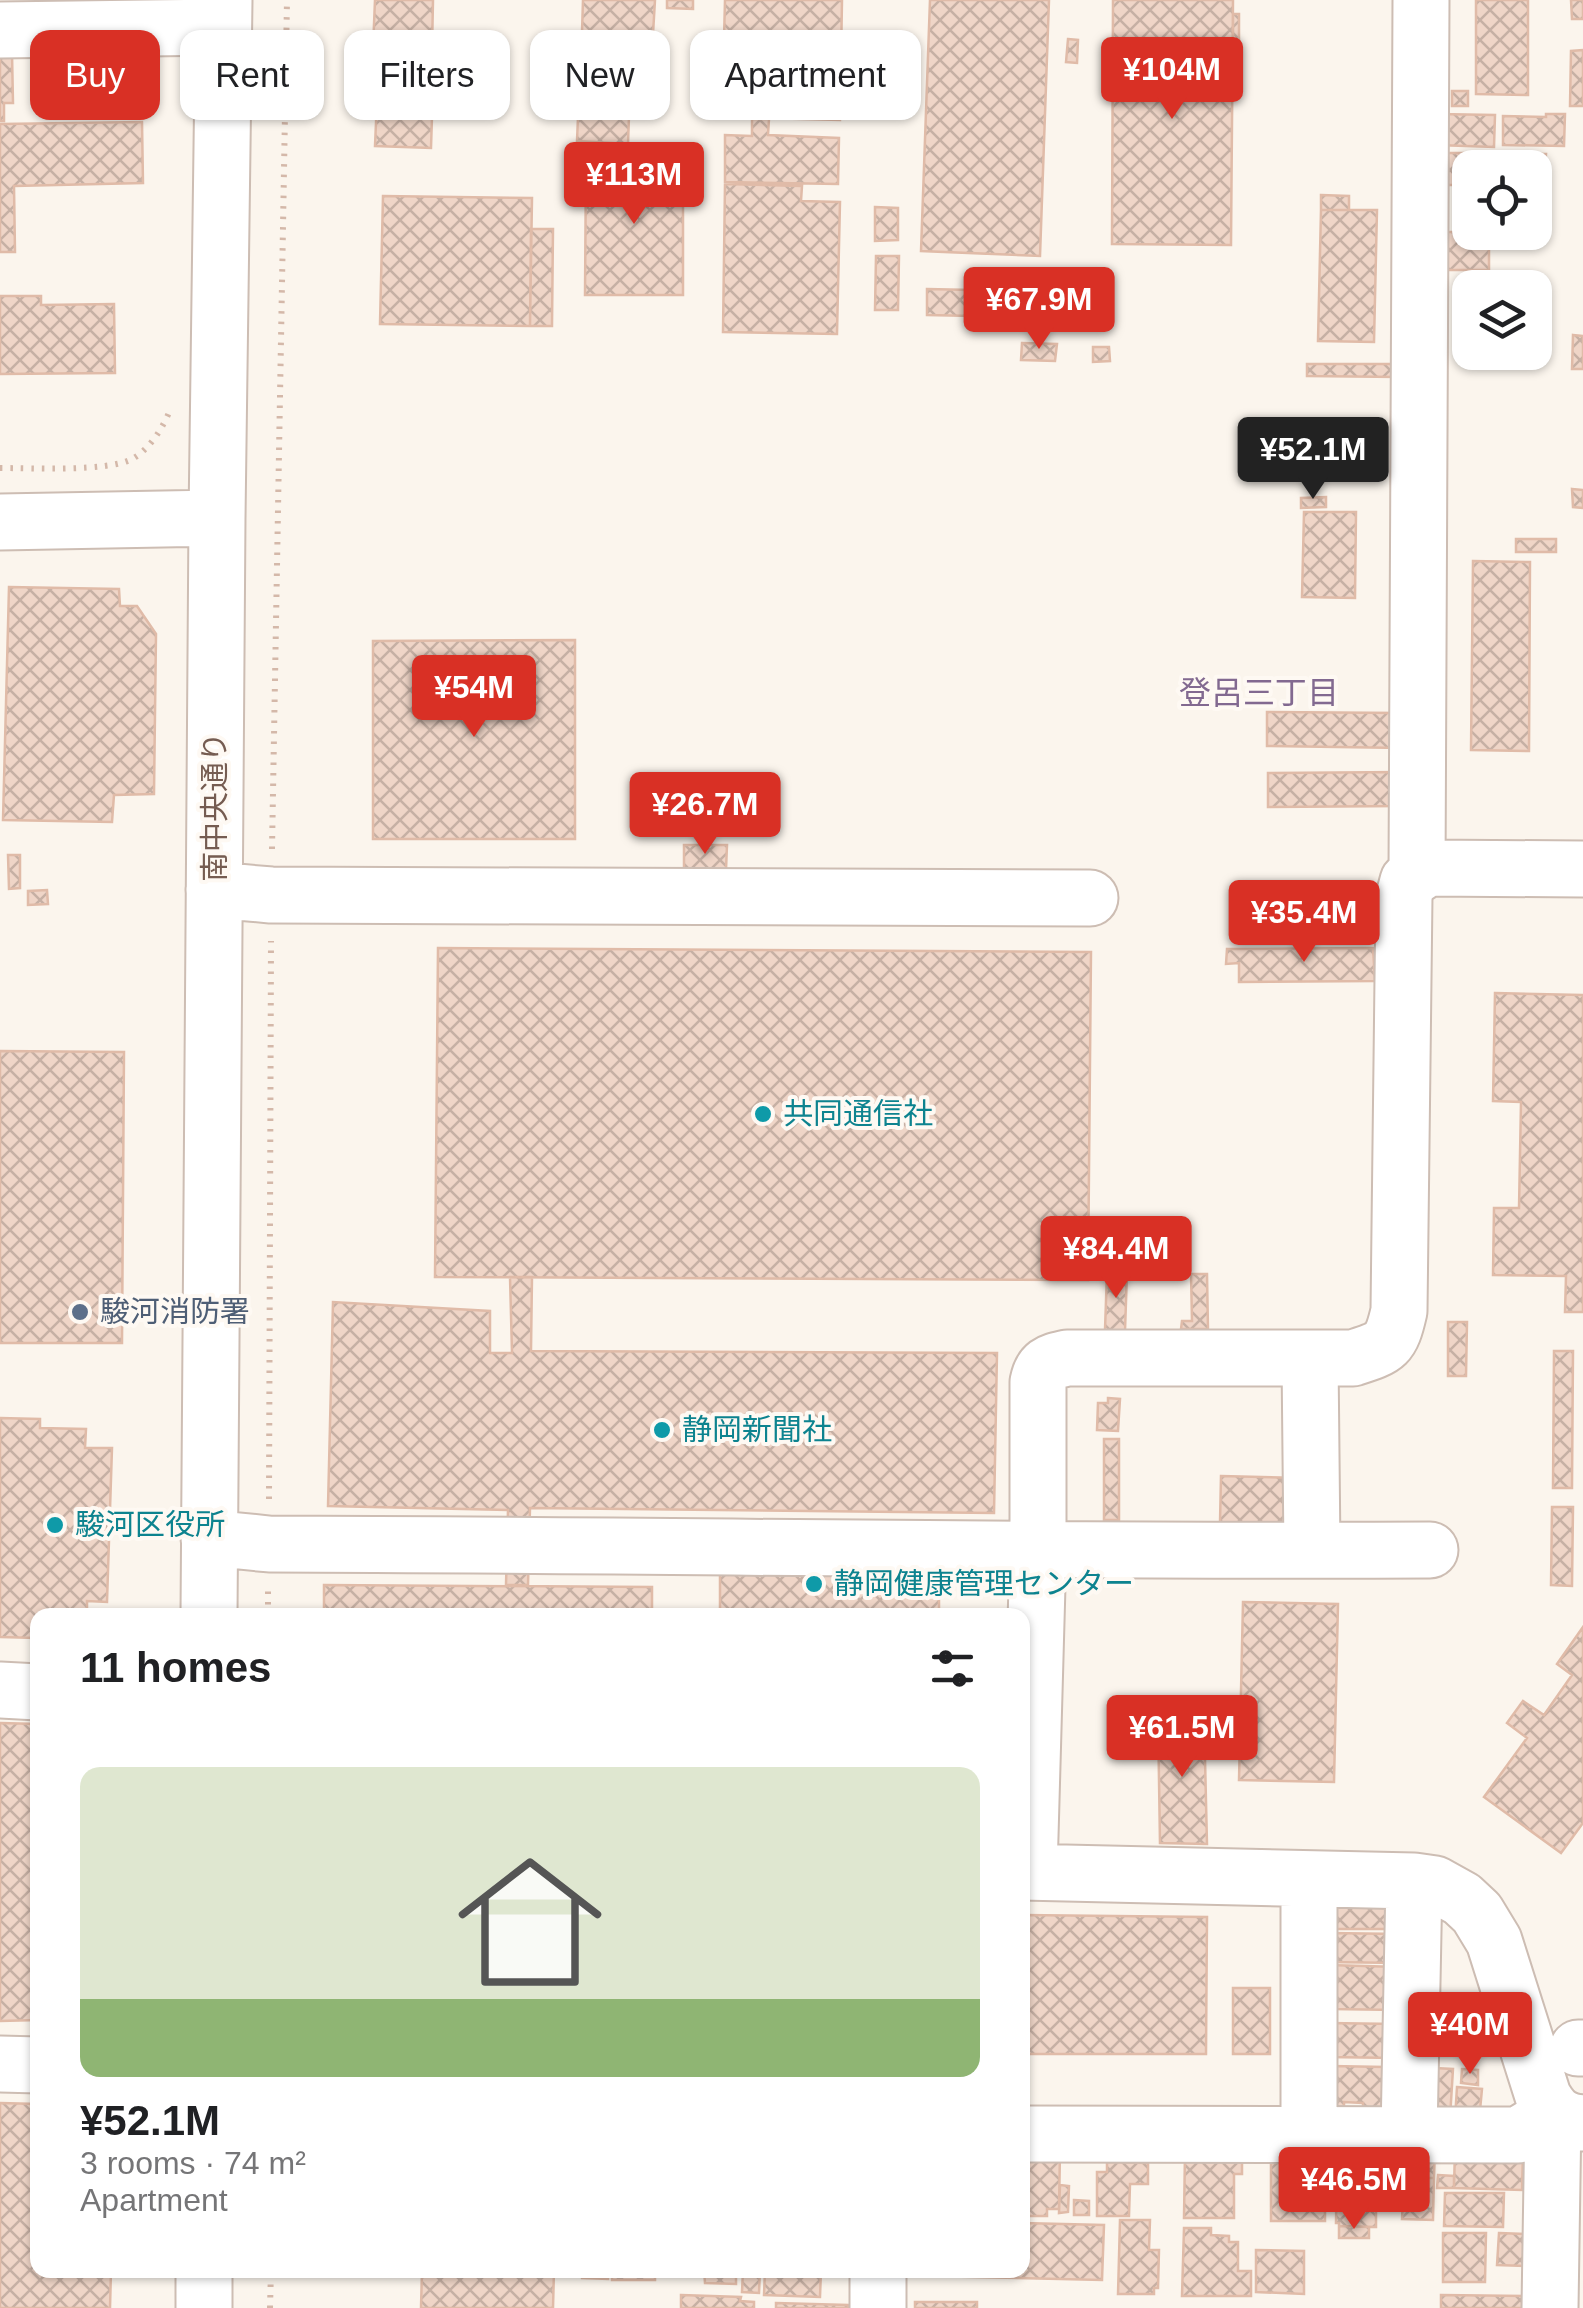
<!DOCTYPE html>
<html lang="en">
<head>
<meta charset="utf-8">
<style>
	:root { --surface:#fff; --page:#f2f2f2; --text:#202124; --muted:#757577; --line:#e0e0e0; --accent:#d93025 }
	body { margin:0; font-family:Arial,"Noto Sans JP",sans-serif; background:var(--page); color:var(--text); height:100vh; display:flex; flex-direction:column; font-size:38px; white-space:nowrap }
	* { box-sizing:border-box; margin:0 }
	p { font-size:32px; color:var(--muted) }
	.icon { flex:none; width:55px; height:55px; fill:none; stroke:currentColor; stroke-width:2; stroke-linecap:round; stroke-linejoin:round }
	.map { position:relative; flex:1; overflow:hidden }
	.drawer { position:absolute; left:30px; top:1608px; width:1000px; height:670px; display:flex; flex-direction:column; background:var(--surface); border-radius:20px; box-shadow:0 2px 8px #0004 }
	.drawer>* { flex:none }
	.banner { position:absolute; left:30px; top:30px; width:1000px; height:90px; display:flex; gap:20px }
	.tools { position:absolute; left:1452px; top:150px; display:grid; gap:20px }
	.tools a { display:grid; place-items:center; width:100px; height:100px; border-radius:20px; background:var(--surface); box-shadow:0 2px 8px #0004; font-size:50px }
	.price { position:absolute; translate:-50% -85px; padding:0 22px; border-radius:10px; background:var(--accent); color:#fff; font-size:32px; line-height:65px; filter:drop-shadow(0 2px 5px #0008) }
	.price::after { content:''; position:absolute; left:50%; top:60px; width:30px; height:22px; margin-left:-15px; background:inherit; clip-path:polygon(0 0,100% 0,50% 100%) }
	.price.selected { background:#222; color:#fff }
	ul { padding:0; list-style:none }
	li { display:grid; align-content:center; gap:20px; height:530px; padding:0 50px }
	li+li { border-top:2px solid var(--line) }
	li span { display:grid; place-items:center; height:310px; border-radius:20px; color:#555 }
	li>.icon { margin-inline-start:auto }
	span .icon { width:180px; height:180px; fill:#fffc; stroke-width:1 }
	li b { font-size:42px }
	h2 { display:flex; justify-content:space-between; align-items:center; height:120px; padding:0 50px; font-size:42px }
	.chip { padding:0 35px; border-radius:20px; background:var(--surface); box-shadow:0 2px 8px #0004; font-size:35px; line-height:90px }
	.chip.selected { background:var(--accent); color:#fff }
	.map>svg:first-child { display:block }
</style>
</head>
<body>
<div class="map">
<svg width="1583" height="2308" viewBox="0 0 1583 2308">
	<defs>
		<pattern id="building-cross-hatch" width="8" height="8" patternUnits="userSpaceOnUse" patternTransform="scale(2.5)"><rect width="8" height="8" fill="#efd5c7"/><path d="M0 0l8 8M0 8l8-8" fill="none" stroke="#c6b0a4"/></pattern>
	</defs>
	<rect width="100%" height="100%" fill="#fbf5ed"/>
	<path fill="url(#building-cross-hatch)" stroke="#e0bba8" stroke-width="2.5" d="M375 0H433L432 50 373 49Z
		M583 0H655L653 34 582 32Z
		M667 0H693V9L667 8Z
		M725 0H842L840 120 722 117Z
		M930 0H1049L1040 256 921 251Z
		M1113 0H1233L1231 245 1112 244Z
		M1476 0H1528V95L1476 94Z
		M1571 0H1583V19H1572Z
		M1233 14H1239V58H1233Z
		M1068 39 1078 40 1077 63 1066 62Z
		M437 42 469 43 467 95 435 94Z
		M1583 50V106H1570L1571 51Z
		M0 53H12L13 103H4V121H0Z
		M379 53 434 55 431 148 375 146Z
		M580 60H631L628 144 577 141 578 117H585L587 82 579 81Z
		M1452 91H1468V106H1452Z
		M1438 114 1495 115 1494 147 1437 145Z
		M1546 114H1565L1564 146 1503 145V116L1546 117Z
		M752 119H769L768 135 839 138 838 184 725 182V135L752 136Z
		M142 122 143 183 14 186 15 252H0V124Z
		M1438 153H1465V185H1436Z
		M1465 153 1546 154 1544 186 1535 185V168H1470V185H1465Z
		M683 158V295H585L586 159Z
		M725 184 802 186 801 201 840 202 837 334 723 332Z
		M1535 193H1547V223H1535Z
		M1321 195 1349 196V210H1321Z
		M383 196 532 198 530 326 380 324Z
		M875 207 898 208V240L875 241Z
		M1321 210H1377L1374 342 1318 341Z
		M531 229H553L552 326H530Z
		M1436 232H1489V270H1436Z
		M876 256H899L898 310H875Z
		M927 289 972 290V316L927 315Z
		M0 296H41V305L114 304 115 373 0 374Z
		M1573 335 1583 336V369H1572Z
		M1022 343 1057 344 1055 361 1021 360Z
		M1093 347H1109L1110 361 1093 362Z
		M1307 364H1399L1398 377 1307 376Z
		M1572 489 1583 490V508L1573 507Z
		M1326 497V507L1301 508V498Z
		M1304 512H1356L1355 598 1302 597Z
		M1516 539H1556V552H1516Z
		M1473 561 1530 562 1529 751 1471 750Z
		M9 587 119 589 120 606H137L156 634 154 794 114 795 112 822 3 820Z
		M575 640V839H373V641Z
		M1267 712 1402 713V748L1267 746Z
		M1402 772V806L1268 807V773Z
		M684 845H727L726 870 684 869Z
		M8 855H20V888L9 889Z
		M47 890 48 904 28 905V891Z
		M438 948 1091 952 1088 1280 435 1277Z
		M1373 948 1375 981 1239 982V963L1226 964 1227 949Z
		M1495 993 1583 995V1312H1565L1566 1276 1493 1275 1494 1208H1519L1521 1102 1493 1101Z
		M0 1051 124 1052 122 1343H0Z
		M1107 1272H1127L1125 1331 1105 1330Z
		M1191 1274H1207L1208 1329H1181L1182 1321H1192Z
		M510 1277H532L531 1351 997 1353 994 1513 530 1508 528 1585H506L508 1510 328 1506 333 1302 490 1311V1353H512Z
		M1448 1322H1467L1466 1376H1448Z
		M1554 1351H1573L1572 1488H1553Z
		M1108 1398 1120 1399 1118 1431 1097 1430 1098 1403H1108Z
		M0 1418 40 1419V1428L86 1429 85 1448H112L107 1602 87 1601V1615H38L36 1638 0 1637Z
		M1104 1439H1119V1520H1104Z
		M1221 1476 1302 1478 1301 1525 1220 1523Z
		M1552 1507H1573L1572 1586 1551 1585Z
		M720 1571 908 1572 907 1596H939V1615H720Z
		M324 1585 652 1587V1615H324Z
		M1243 1602 1338 1604 1334 1782 1239 1780Z
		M1583 1627V1823L1561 1853 1484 1797 1527 1738 1507 1723 1523 1701 1544 1715 1572 1675 1557 1664Z
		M1158 1716H1204L1207 1844 1160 1843Z
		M0 1723 38 1724V2020L0 2021Z
		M1332 1907H1399V1929H1333Z
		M1022 1915 1207 1917 1206 2054H1022Z
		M1329 1933 1400 1934 1399 1963 1328 1962Z
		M1328 1965 1399 1967 1395 2010 1332 2009Z
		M1233 1988H1270V2054H1233Z
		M1466 2013H1483V2033L1465 2032Z
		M1328 2023 1396 2024 1395 2058 1328 2057Z
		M1331 2066 1385 2067 1383 2110 1363 2109V2103L1344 2102V2107H1336Z
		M1434 2068 1453 2069 1450 2118 1432 2117Z
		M1462 2069 1478 2070V2085L1461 2083Z
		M1457 2087 1482 2089 1479 2121 1455 2119Z
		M0 2103 38 2104V2270H111L110 2308H0Z
		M1329 2148V2189H1317V2181H1305V2149Z
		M1390 2148 1435 2149 1434 2178H1389Z
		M1242 2149V2174H1234V2218H1184L1185 2152Z
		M1455 2149 1523 2152 1522 2190 1454 2188Z
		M1022 2150 1060 2151 1059 2209H1047V2216H1022Z
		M1337 2156H1376V2227L1339 2226V2223H1336Z
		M1107 2162 1148 2163V2184H1130L1129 2216H1097V2172H1107Z
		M1271 2163H1297V2193H1325V2221H1271Z
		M1438 2175 1454 2176V2188H1437Z
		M1404 2178H1434L1433 2220 1402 2219Z
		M1060 2185 1069 2186 1068 2212 1059 2213Z
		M1445 2193H1504L1503 2227 1444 2226Z
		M1074 2200 1089 2201V2215H1074Z
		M1120 2220H1150L1149 2250H1159L1158 2288H1154V2294H1118Z
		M1022 2223 1104 2225 1102 2280 927 2276V2270H1022Z
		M1339 2226 1369 2227V2238H1339Z
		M1184 2228H1211V2235L1229 2236V2242H1238V2271H1251V2296H1182Z
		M1443 2233H1486L1485 2282H1443Z
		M1499 2233 1526 2234 1525 2266 1497 2265Z
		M1256 2250 1304 2251V2294L1256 2292Z
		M422 2270H554L553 2308H421Z
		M581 2270H608V2279L582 2278Z
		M612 2270H655V2280H612Z
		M704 2270H736V2284L705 2283Z
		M743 2270H760L759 2293 742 2292Z
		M765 2270H821L820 2297 764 2295Z
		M681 2295 741 2297 740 2301 754 2302V2308H681Z
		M1441 2295 1531 2296V2308H1441Z
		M915 2302H977V2308H915Z
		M776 2303 848 2305V2308H776Z"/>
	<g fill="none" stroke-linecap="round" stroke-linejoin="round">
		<g stroke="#cdbdb3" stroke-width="59">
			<path id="minor" d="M0 30 223 27
				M0 522 217 518
				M1417 873 1421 0
				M214 890 271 895 1090 898
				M1310 1359 1312 1550
				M209 1538 269 1544C656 1545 1043 1552 1430 1550
				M209 1615 217 518 224 0
				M0 1690 38 1692
				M1022 1872 1414 1881 1435 1884 1462 1899 1477 1913 1494 1941 1543 2096C1553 2114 1562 2121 1583 2123
				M1029 1872 1038 1550V1382C1042 1363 1050 1362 1067 1358H1353C1387 1347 1391 1346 1399 1311L1404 896 1408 881 1428 868 1583 869
				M1578 2048H1583
				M0 2064 38 2065
				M1309 2133V1880
				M1022 2134 1518 2135 1553 2114
				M1409 2134 1414 1881
				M204 2308V2270
				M878 2308V2270
				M1550 2308 1553 2114"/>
		</g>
		<path stroke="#d4b8a9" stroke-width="6" stroke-dasharray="2.5 8" stroke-linecap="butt" d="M0 468C31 468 107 472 132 459 149 450 163 428 170 410
			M272 849 287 0
			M269 1499 271 941
			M268 1615V1586
			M270 2308 271 2270"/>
		<use href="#minor" stroke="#fff" stroke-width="55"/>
	</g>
	<g fill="#0f9aa8" stroke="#fef9f3" stroke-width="4">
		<circle cx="763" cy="1114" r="10"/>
		<circle cx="662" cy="1430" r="10"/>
		<circle cx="55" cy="1525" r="10"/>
		<circle cx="814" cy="1584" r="10"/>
	</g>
	<circle fill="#5c6f8a" stroke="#fef9f3" stroke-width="4" cx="80" cy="1312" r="10"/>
	<g text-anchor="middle" stroke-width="8" stroke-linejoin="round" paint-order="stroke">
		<g font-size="30" fill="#755c51" stroke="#fef9f3">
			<text transform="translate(215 807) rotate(-90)" y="10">南中央通り</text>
		</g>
		<g font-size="30" fill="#0d838f" stroke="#fef9f3" text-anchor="start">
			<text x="783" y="1124">共同通信社</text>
			<text x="682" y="1440">静岡新聞社</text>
			<text x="75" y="1535">駿河区役所</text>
			<text x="834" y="1594">静岡健康管理センター</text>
		</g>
		<g font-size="30" fill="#4e5e75" stroke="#fef9f3" text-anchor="start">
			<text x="100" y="1322">駿河消防署</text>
		</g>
		<g font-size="32" fill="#826990" stroke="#fef9f3">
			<text x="1259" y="704">登呂三丁目</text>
		</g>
	</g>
</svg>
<div class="tools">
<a><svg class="icon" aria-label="locate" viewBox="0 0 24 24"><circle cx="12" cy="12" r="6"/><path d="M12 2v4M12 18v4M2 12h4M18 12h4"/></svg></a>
<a><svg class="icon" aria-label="layers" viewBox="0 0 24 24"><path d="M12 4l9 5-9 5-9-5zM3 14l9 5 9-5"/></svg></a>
</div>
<b class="price" style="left:1172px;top:122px">¥104M</b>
<b class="price" style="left:634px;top:227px">¥113M</b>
<b class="price" style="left:1039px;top:352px">¥67.9M</b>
<b class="price selected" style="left:1313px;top:502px">¥52.1M</b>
<b class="price" style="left:474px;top:740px">¥54M</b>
<b class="price" style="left:705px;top:857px">¥26.7M</b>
<b class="price" style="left:1304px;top:965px">¥35.4M</b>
<b class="price" style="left:1116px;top:1301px">¥84.4M</b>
<b class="price" style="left:1182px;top:1780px">¥61.5M</b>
<b class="price" style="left:1470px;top:2077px">¥40M</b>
<b class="price" style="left:1354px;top:2232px">¥46.5M</b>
<div class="banner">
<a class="chip selected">Buy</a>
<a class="chip">Rent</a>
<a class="chip">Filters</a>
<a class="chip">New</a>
<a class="chip">Apartment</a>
</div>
<section class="drawer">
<h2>11 homes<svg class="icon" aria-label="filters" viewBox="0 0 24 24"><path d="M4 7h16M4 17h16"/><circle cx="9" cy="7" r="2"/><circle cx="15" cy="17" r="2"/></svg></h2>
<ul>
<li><span style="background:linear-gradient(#dfe7d0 75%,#8fb573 0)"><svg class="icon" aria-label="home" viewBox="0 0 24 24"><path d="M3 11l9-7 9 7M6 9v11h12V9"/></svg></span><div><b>¥52.1M</b><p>3 rooms · 74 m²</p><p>Apartment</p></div></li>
</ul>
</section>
</div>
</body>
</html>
